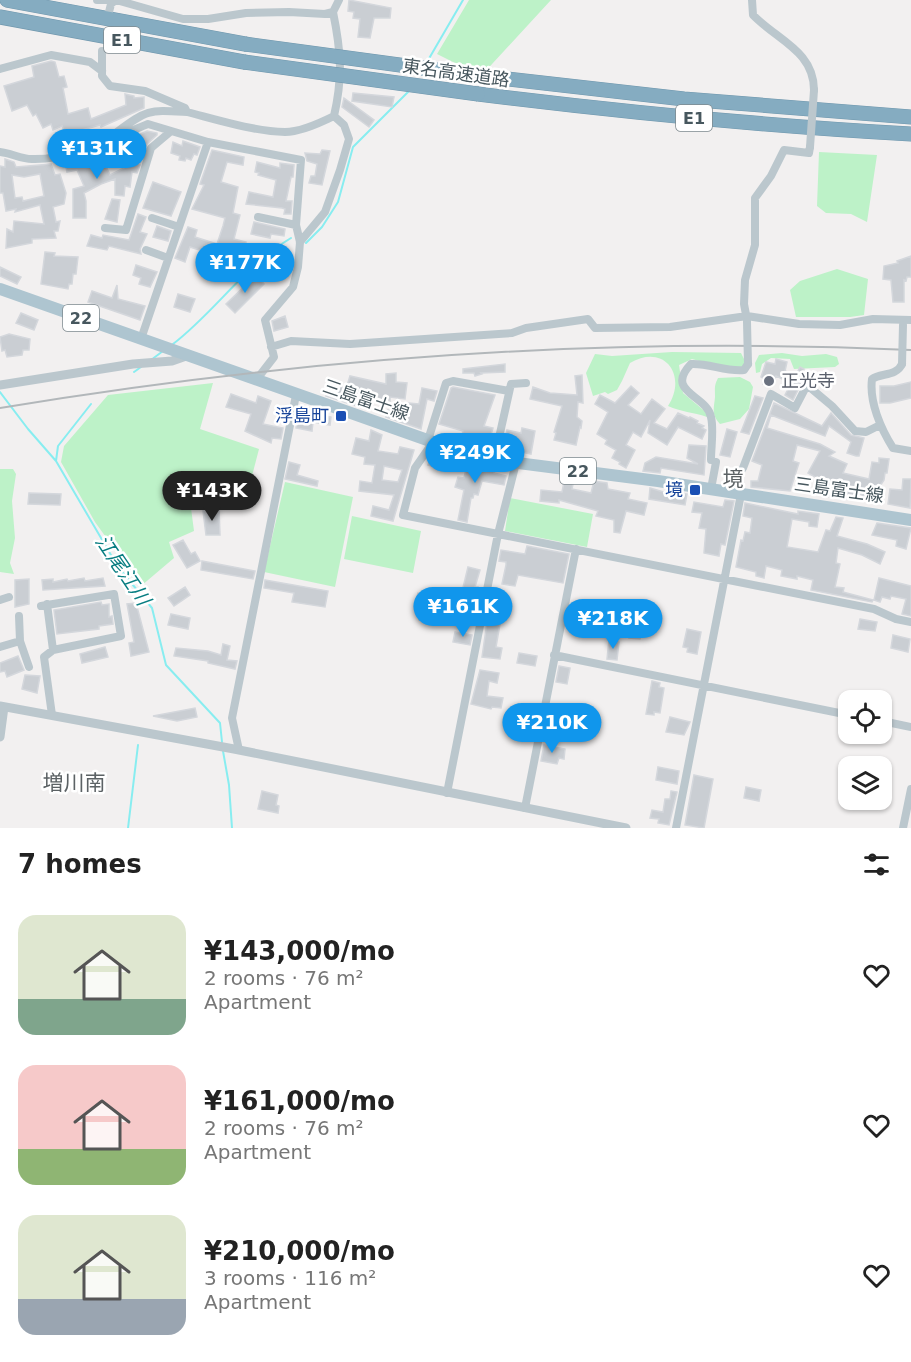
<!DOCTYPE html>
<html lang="en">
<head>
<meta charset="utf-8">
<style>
	:root { --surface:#fff; --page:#f6f6f6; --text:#222; --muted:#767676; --accent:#1096ec }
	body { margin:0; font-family:"DejaVu Sans","Noto Sans JP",sans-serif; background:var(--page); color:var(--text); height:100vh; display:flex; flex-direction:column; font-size:22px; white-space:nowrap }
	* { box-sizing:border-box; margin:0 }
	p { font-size:20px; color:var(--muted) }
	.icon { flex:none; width:33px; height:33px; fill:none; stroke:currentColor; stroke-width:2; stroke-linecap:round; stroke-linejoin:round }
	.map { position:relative; height:828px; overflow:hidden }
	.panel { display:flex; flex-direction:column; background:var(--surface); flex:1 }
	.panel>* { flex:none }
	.fabs { position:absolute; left:838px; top:690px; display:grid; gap:12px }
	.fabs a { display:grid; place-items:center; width:54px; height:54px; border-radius:12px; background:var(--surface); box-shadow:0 2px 4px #0004; font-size:30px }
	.price { position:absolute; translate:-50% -51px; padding:0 14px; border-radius:21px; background:var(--accent); color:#fff; font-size:20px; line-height:39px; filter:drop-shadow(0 2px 3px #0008) }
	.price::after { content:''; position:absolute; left:50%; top:36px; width:18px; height:14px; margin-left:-9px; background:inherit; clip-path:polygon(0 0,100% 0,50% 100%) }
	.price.active { background:#222; color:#fff }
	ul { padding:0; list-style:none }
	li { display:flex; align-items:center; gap:18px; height:150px; padding:0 18px }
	li span { display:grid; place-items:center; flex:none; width:168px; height:120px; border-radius:18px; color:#555 }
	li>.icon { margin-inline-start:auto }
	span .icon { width:72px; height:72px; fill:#fffc; stroke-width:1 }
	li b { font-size:26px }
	h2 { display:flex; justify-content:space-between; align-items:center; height:72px; padding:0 18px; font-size:26px }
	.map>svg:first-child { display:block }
</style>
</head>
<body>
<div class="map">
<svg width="911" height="828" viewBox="0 0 911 828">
	<rect width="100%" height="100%" fill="#f2f0f0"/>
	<path fill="#bdf2c8" d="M469 0H551L481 76 437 54Z
		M819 152 877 155 867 222 851 214 826 213 817 206Z
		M837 269 868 279 864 315 850 317H796L790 290 800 281Z
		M672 352 741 353 746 363 745 369 721 367 692 359 679 365 683 393 707 413V417C693 412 681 412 668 406 688 375 664 343 630 363L622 381 617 390 608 394 605 392 593 396 586 373 595 354 612 356Z
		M782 353 802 356 826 354 837 357 839 364 835 367 794 369 790 359 771 358 762 364 760 372 756 373 755 363 759 355Z
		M740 377 750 382 753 387 749 409 740 419 720 424C711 414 714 409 715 397 715 388 714 386 718 378Z
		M213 383 200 429 259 449 252 476 232 473 220 505 191 508 194 531 169 542 174 558 141 586 95 522 61 462 64 446 108 395Z
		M0 469H13L16 474 12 501 15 538 10 563 14 574 0 572Z
		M285 482 353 497 335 587 264 572Z
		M510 498 593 514 587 547 505 531Z
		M352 516 421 531 413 573 344 559Z"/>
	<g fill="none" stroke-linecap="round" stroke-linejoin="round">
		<path stroke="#88edf0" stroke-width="2" d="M427 62 463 0
			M306 243 322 227 338 202 353 147 410 90
			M173 344C215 312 245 265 291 238
			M151 360 163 351
			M134 372 141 367
			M0 392 28 429 56 461 118 567 152 608 166 665 220 723 222 742
			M56 461 58 446 91 404
			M223 751 229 785 232 828
			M128 828 138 745"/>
	</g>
	<path fill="#caced3" stroke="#d4d7dc" stroke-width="1.5" fill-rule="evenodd" d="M349 0 391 8 390 18H374L370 38 358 37 360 19 353 18 354 12 348 11Z
		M51 61 55 62 59 77 64 76 67 87 63 88 68 114 88 108 91 119 126 105 125 94 134 96V98L144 97V108L101 127 100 125 71 133 70 131 65 133 62 126 53 130 51 124 43 128 36 114 33 116 27 105 12 111 4 86 34 77 32 66Z
		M353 93 394 97 392 107 352 101Z
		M344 98 374 120 369 127 342 107Z
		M147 131 157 133V135L147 144 144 150 121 161 118 155 113 157 108 148Z
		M183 141 200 147 197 155 194 154 191 160 186 158 185 161 179 160 180 156 171 153 173 142 182 146Z
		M212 150 244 157 243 165 227 162 221 182 238 187 233 213 240 215 234 239 246 242 243 260 236 258 230 276 204 267 209 253 190 247 185 262 175 258 188 227 197 230 195 237 217 244 223 226 225 218 192 209 204 185 200 184Z
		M322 150 330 151 322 185 309 183 311 176H315L317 164 307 161 305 153 320 154Z
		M90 154 95 169 105 164 110 175 124 168 121 162 140 165 137 173 132 172 130 187 125 186 124 196 115 195V179L101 184 84 193 86 201V218H73V189L84 186 77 170 67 172 65 162Z
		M5 159 14 162 16 167 51 164 55 175 60 174 66 193 64 204 53 207 56 222 60 221 58 231H54L56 238 32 239V243L6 248 7 229 13 232 14 221 44 224 40 205 15 212 16 209 6 211 3 193H0V166L5 167ZM40 174 44 196 23 201 22 197 15 198 12 175 24 177Z
		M257 162 280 168V163L294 165 293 177H291L286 201H292L291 214H284L285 209 282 208 246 204 249 192 273 197 276 180 258 175 259 173 255 172Z
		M153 182 181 192 171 216 143 208Z
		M112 199 120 200 117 222 105 219Z
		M138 214 146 217 140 232 147 234 140 249 141 254 109 246 107 250 87 246 91 235 102 238 103 235 129 240Z
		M254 222 285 229 284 236 271 234 270 238 251 234Z
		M157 226 171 231 168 241 153 237Z
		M45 252 55 253 54 256 78 257 76 274H73L72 284H69L68 289 41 284Z
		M911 256V277H907L906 281 904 280V302H893L891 280 883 279 884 266 898 263 897 261Z
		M136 265 157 272 150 287 139 284 141 278 133 275Z
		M0 267 21 277 17 284 0 276Z
		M256 275 264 284 235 313 226 304Z
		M117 285 118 299 145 306 140 320 88 302 92 291 112 298Z
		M178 294 195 299 190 312 174 307Z
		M21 313 38 320 34 330 16 323Z
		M285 316 288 327 274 331 272 321Z
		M9 334 30 339 29 350H23L22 355 7 357 5 350 2 351 0 337Z
		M776 359 787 362 785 371 796 375 800 367 804 369 798 383 801 384 793 400 785 395 791 383 776 376 773 383 763 384 764 379 761 377 766 362 775 364Z
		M505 364V372L481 373 482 374 475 376 474 373H463V369Z
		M396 373V382L407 383 405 399 390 397V401L364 396 360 407 326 396 329 383 346 389 350 376 386 384V374Z
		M582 375 583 403 578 402 577 417 582 421 581 428 580 427 576 445 554 440 556 433 554 432 562 406 530 399 533 387 550 393 577 395 575 376Z
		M911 382V398L890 403H880V386H894Z
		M631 386 639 393 628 405 641 414 652 399 665 409 654 423 667 429 678 413 689 418 690 417 698 421 697 423 704 426 702 428 706 430 702 439 678 427 667 445 648 433 650 420 641 437 633 432 626 445 635 450 626 468 619 464 620 462 612 458 616 450 605 444 607 440 597 434 608 412 595 404 600 395 615 403Z
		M453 387 495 395 484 426 493 428 490 438 475 434 474 437H470L462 435 463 431 439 424 451 388Z
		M422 388 437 391 434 401 427 399 421 429 386 417 388 410 407 415 409 403 419 404Z
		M231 394 256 403 258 396 271 401 263 424 283 428 281 439 272 438 271 443 245 431 251 414 226 407Z
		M755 396 763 398 749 434 741 432Z
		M774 403 822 426 831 413 851 435 864 438 859 456H856L847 453 851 442 829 426 825 436 771 415 767 428 820 444 835 452 829 456 847 464 843 473 869 479 872 462 879 463V458L889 459 887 473H885L884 480 871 500 857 492 853 500 833 496 832 498 817 492 816 488 820 480 808 473 820 451 797 445 793 461 799 463 790 491 751 487V481H758L762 465 752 461Z
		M300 405 314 409 313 413 331 417 330 425 313 422 312 431 296 428Z
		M522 428 535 431 531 454 521 452 522 448 504 444 507 430 521 433Z
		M727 429 737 432 730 457 720 455Z
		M371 430 382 435 378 451 398 454 400 447 414 450 393 521 371 516 373 506 389 510 394 495 359 491 360 481 372 483 375 465 364 464 365 457 352 454 356 438 369 441ZM384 466 402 470 398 482 382 480Z
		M689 445 706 446 704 475 661 468 660 473 643 471 645 463 656 457 698 464 687 458Z
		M433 452 454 458 450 471 428 465Z
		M468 461 495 468 494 473 506 476 504 485 482 481 478 495 474 494 473 498H471L467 522 458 520 464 490 455 487 458 477 464 478Z
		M289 462 300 465 297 475 318 481 317 486 285 479Z
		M565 477 574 479 572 489 591 493 594 481 607 483 608 489 630 493 628 499 647 503 644 515 626 511 620 533 614 532V520L596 516 598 511 559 500V503L540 501 541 490 562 492Z
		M903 479H911L910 508 888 504 890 489 902 490Z
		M650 488 674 495 675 492 687 494 685 505 649 499Z
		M29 493 61 494 60 505 28 504Z
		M725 500 734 501 725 545 721 544 719 556 704 553 706 529 699 528 702 513 692 512 694 502 723 507Z
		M745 503 798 514V511L819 514 817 527 809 526V522L792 519 787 547 818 552 826 530 830 531 836 517 843 518 837 536 867 544 885 552 880 564 862 555 838 548 836 563 840 564 835 587 844 588 843 592 873 600 872 602 811 590 813 580 797 576V579L781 576 782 570 766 566 764 578 756 576V572L736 567 741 540 743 541 745 532 750 533 752 518 743 516Z
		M219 509 220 535H206L203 511Z
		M877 523 911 528 906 549 896 546 897 540 872 535Z
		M183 540 191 554 195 552 200 561 187 568 173 545Z
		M527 546 569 554 563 583 518 575 515 586 502 584 506 565V562L499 561 501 550 525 554Z
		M202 561 255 571 253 579 201 570Z
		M468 567 480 570 475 587H478L475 613 471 612 470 616 439 610 437 623 419 620 422 602 416 601 418 593 460 600Z
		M84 578 85 581 103 578 105 586 43 590 42 580 53 579V582L67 579 68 581Z
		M879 578 911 586V616L902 614 906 599 891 596 890 599 882 597 880 602 874 600Z
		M29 579V604L15 607V580Z
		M265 580 328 591 325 607 292 602 294 593 264 588Z
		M185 587 190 595 174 606 168 598Z
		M101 602 102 605 109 604V617L112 616 113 624 99 626V629L57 634 54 610Z
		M136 603 149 652 131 656 129 643 134 642 127 604Z
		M171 614 190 618 188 629 168 625Z
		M860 619 877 622 875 631 858 629Z
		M631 621 643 622 640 639 629 638Z
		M487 622 500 624 496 647 502 648 500 659 482 657Z
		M687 629 701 632 697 654 687 652 688 648 683 647Z
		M455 632 472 635 470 645 453 642Z
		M893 635 910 639 908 652 891 648Z
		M609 640 619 642 617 660 607 659Z
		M223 644 230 646 227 660 237 661 235 669 208 663V661L174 656 176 648 208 651 221 655Z
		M105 647 108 657 82 663 80 654Z
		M519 653 537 656 535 666 517 663Z
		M18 656 24 670 7 677 5 671 0 672V663Z
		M559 666 570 668 567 684 556 682Z
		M480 670 499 673 497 683 489 681 487 696 503 698 501 708 492 707 491 709 471 704Z
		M25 675 40 676 37 693 22 689Z
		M652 681 660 683 659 687 664 688 660 713 654 712V715L646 714Z
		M195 708 197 717 177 721 153 716Z
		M670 717 690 722 684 735 666 732Z
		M544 745 565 749 564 759 559 758 557 764 541 761Z
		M658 767 679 771 677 784 656 780Z
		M694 775 713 779 704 828 685 825Z
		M746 787 761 790 759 801 744 798Z
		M262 791 278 795 276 805 279 806 278 813 258 809Z
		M671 791 677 792 669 825 658 823 659 819 650 818 652 810 663 812 665 799H670Z"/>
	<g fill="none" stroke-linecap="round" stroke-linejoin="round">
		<g stroke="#7097ad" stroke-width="15">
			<path id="motorway" d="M7 0 245 44
				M0 17 244 62
				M481 76 684 99 911 117
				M478 94C622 112 766 126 911 134"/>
		</g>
		<path stroke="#bbc7cd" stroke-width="8" d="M97 0H116L183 19H208L246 13 289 12 325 14 333 12 339 0
			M752 0 753 15C777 40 814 51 814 90
			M109 12 111 4 116 0
			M102 51V76L110 86 145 91 185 108 187 112C218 120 253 131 285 132 301 132 320 123 334 116 343 77 341 51 333 12
			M0 69 51 55 90 62 102 71
			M117 135V132C148 109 149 110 187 112
			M0 152C11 153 21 159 32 159 74 160 110 139 148 124L208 142 301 160 296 225 300 242 298 267 293 287 265 320 274 357 257 379
			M258 217 296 225
			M152 218 179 227
			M105 228 126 230 151 148 170 132
			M300 242 325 212 340 170 349 139 344 125 334 116
			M146 250 168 258
			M747 320 744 304 745 280 755 245V198L771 176 784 150 809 153 810 147
			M141 339 208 142
			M271 347 291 341 350 344 512 333 526 328 588 319 595 328 670 327 747 316 799 324 840 325 873 319 911 320
			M902 364C897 376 881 373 872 379 869 402 881 429 893 448L911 451
			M428 440 446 383 453 381 509 391
			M433 442 415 468 403 515 874 609 896 619 911 622
			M494 460 511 384 526 383
			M711 460C711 446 714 430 711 417 707 395 664 392 691 364 709 363 726 372 744 370L748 364
			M743 468 771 394 795 408 807 385 832 406 855 431 866 432 880 425
			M711 489 716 462
			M0 600 9 597
			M47 604 53 650
			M41 606 114 594 121 636 53 650 44 657 52 715
			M20 641 29 667
			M0 647 20 641 19 616
			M554 655 849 715
			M882 721 911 727
			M239 750 232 718 296 395
			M447 793 498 534 516 463
			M525 808 576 549
			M676 828 741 494
			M903 828 911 789"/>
		<path stroke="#bbc7cd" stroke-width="9" d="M0 385 133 364 172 361 189 355
			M0 706 234 749 626 828
			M0 737 4 707"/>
		<path stroke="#aec5d0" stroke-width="12" d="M0 289 433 442 494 460 658 481 911 520"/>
		<use href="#motorway" stroke="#85acc1" stroke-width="14"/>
		<path stroke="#b2b7ba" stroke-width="2" d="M0 408C300 358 607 336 911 350"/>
		<g stroke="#7097ad" stroke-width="15" stroke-linecap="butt">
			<path id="motorway-bridge" d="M245 44 481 76
				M244 62 478 94"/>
		</g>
		<path stroke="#bbc7cd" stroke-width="8" d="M810 147 814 90
			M747 322 748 364
			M902 364 903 325"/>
		<use href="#motorway-bridge" stroke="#85acc1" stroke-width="14"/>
	</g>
	<circle fill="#6b7280" stroke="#fff" stroke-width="2" cx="769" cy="381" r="6"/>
	<g fill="#1a4fb4" stroke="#fff" stroke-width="2">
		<rect x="335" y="410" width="12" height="12" rx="3"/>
		<rect x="689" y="484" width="12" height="12" rx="3"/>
	</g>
	<g text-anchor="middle" stroke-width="5" stroke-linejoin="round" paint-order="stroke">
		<g fill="#fff" stroke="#7e898e" stroke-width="1.5">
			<rect x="104" y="27" width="36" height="26" rx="4.5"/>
			<rect x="676" y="105" width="36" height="26" rx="4.5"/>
			<rect x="63" y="305" width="36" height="26" rx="4.5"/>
			<rect x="560" y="458" width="36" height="26" rx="4.5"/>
		</g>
		<g font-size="16" font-weight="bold" fill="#47575e">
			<text x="122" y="46">E1</text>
			<text x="694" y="124">E1</text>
			<text x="81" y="324">22</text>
			<text x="578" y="477">22</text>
		</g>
		<g font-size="18" fill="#47575e" stroke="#fff">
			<text transform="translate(456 73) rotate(8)" y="6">東名高速道路</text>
			<text transform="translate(366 400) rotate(19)" y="6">三島富士線</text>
			<text transform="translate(839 490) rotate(8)" y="6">三島富士線</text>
		</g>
		<g font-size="18" fill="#5b616d" stroke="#fff" text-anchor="start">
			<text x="781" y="387">正光寺</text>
		</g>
		<g font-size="18" fill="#164399" stroke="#fff" text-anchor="end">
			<text x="329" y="422">浮島町</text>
			<text x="683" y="496">境</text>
		</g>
		<g font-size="20" font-style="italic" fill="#097e82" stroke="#fff">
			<text transform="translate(123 570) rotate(56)" y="7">江尾江川</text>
		</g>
		<g font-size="21" fill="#5c6265" stroke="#fff">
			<text x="733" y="486">境</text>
			<text x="74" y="790">増川南</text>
		</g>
	</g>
</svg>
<div class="fabs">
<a><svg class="icon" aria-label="locate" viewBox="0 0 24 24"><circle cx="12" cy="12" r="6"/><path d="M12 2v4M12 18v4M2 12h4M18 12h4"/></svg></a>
<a><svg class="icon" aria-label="layers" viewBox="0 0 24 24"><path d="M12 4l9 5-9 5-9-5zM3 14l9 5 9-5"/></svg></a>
</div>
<b class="price" style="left:97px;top:180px">¥131K</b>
<b class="price" style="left:245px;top:294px">¥177K</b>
<b class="price" style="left:475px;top:484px">¥249K</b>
<b class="price active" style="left:212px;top:522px">¥143K</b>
<b class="price" style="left:463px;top:638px">¥161K</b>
<b class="price" style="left:613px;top:650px">¥218K</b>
<b class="price" style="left:552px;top:754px">¥210K</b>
</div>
<section class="panel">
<h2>7 homes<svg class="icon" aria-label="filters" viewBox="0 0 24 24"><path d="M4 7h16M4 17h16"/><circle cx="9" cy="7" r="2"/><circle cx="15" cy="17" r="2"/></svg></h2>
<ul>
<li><span style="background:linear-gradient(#dfe7d0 70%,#7fa58c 0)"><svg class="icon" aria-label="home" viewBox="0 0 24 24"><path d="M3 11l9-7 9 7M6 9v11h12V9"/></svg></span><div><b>¥143,000/mo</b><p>2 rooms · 76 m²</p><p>Apartment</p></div><svg class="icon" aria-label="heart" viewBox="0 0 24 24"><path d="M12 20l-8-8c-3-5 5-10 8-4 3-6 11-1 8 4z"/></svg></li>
<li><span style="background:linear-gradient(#f6c9c9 70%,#8fb573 0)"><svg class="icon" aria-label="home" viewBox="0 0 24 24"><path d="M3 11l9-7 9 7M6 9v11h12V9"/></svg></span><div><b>¥161,000/mo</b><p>2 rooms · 76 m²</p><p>Apartment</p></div><svg class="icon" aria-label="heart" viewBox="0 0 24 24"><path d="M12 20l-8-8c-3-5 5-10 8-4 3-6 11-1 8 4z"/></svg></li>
<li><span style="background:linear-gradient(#dfe7d0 70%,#9aa5b1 0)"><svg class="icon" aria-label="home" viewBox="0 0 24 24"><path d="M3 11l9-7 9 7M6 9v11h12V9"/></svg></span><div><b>¥210,000/mo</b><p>3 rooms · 116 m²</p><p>Apartment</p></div><svg class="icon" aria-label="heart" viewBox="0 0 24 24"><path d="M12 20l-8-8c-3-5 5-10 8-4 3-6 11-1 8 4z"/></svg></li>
</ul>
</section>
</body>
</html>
